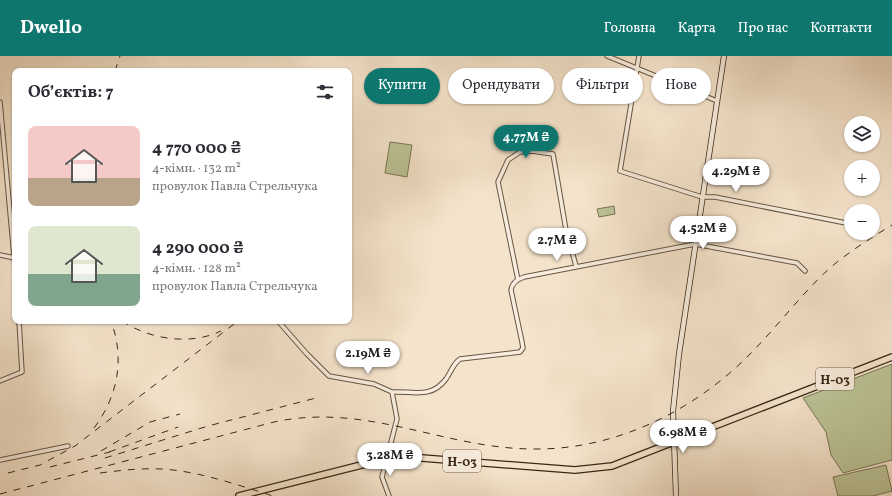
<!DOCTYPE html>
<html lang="uk">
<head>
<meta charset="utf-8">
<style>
	:root { --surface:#fff; --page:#f2f2f3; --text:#2b2b33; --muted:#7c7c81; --accent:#0f766e }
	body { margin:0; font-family:Vollkorn,serif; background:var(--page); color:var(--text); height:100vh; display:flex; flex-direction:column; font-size:15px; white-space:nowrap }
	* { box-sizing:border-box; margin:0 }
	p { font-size:13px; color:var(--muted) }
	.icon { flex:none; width:22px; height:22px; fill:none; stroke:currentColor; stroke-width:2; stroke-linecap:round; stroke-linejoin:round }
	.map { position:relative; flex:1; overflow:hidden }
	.sheet { position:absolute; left:12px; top:12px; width:340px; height:256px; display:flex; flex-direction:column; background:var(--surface); border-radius:8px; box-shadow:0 1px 3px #0004 }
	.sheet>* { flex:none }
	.top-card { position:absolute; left:364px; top:12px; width:380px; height:36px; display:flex; gap:8px }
	.fabs { position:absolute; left:844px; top:60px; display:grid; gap:8px }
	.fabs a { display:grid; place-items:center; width:36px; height:36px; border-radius:50%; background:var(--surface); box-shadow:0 1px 3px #0004; font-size:20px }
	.price { position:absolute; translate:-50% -34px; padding:0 9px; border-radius:14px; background:#fff; color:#222; font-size:13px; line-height:26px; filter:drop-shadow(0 1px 2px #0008) }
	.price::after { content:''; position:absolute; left:50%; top:24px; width:12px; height:9px; margin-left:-6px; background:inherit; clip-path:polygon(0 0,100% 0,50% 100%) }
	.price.selected { background:var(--accent); color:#fff }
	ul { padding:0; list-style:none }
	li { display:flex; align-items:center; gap:12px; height:100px; padding:0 16px }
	li span { display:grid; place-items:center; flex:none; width:112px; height:80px; border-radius:8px; color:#555 }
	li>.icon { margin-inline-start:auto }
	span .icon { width:48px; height:48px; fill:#fffc; stroke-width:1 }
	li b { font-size:17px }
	h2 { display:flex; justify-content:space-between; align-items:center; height:48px; padding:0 16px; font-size:17px }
	.pill { padding:0 14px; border-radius:18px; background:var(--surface); box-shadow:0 1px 3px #0004; font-size:14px; line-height:36px }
	.pill.selected { background:var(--accent); color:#fff }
	header { display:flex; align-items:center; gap:24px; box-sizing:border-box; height:56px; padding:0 20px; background:var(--accent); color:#fff }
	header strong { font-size:19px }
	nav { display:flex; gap:22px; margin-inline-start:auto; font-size:14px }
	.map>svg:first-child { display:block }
</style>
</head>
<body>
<header>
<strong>Dwello</strong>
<nav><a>Головна</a><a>Карта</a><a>Про нас</a><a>Контакти</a></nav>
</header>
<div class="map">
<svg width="892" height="440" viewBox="0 0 892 440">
	<rect width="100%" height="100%" fill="#f5e4cc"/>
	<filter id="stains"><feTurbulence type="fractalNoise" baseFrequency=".005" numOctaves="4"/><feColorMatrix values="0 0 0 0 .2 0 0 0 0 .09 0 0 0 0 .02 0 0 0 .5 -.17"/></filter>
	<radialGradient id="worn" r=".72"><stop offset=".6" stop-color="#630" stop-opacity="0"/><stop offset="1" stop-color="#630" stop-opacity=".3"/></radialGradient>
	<path fill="#bcc497" stroke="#7a7657" d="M390 86 412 89 407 121 385 117Z
		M614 150 615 158 599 161 597 153Z
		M892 308V404L843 417 831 399 826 376 803 342Z
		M886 409 892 435 873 440H838L833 421Z"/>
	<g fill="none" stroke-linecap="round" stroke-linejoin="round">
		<g stroke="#665644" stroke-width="5.5">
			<path id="minor" d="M607 0 717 45
				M639 0 620 115 702 141H715L851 168
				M0 46 15 211
				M0 199 15 202
				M518 224 498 126 508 104 520 96 532 95 553 98 566 174 576 210
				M278 265 307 298 329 320 374 328 392 336 397 363 382 421 389 440
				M0 325 22 316 19 265
				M392 336C414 335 431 343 446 323 451 316 453 308 460 303L520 296 523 292 522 286 511 234C512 227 518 223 524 221L695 188 797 207 805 215
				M0 404 68 390"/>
		</g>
		<g stroke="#372717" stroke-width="6">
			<path id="secondary" d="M676 440 673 355 679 298 724 0"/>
		</g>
		<g stroke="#372717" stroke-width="8">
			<path id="primary" d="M239 440 397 400 575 414 612 410 892 301"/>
		</g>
		<use href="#minor" stroke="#f8edde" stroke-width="3.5"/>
		<use href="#secondary" stroke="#f8edde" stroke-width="4.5"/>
		<use href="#primary" stroke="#f5e4cc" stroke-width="5.5"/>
		<path stroke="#372717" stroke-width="1" stroke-dasharray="7 7" stroke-linecap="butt" d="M115 15 120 0
			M122 265C149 283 190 290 221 275
			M94 372C118 340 125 303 111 265
			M101 395 150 366 180 358
			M109 396 178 371
			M105 402 208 370 316 342
			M50 411 110 396
			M8 417 40 409 75 390 238 265
			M100 417C124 414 148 411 173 414 207 418 241 430 273 440
			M0 438 274 366C367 346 444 393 534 393 615 394 694 355 750 298 778 270 802 237 831 211 850 195 871 182 892 169"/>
	</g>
	<g text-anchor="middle" stroke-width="3" stroke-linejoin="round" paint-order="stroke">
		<g fill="#f8edde" stroke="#716253" stroke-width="1">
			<rect x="816" y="312" width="38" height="22" rx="3"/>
			<rect x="443" y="394" width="38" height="22" rx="3"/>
		</g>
		<g font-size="13" font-weight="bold" fill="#372717">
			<text x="835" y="328">Н-03</text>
			<text x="462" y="410">Н-03</text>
		</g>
	</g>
	<rect width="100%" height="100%" filter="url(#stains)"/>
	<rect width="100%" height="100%" fill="url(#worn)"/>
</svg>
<div class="fabs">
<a><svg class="icon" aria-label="layers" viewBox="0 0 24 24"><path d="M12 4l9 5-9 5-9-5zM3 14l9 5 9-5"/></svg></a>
<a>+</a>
<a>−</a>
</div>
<b class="price selected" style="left:526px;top:103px">4.77M ₴</b>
<b class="price" style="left:736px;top:137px">4.29M ₴</b>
<b class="price" style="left:703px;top:194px">4.52M ₴</b>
<b class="price" style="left:557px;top:206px">2.7M ₴</b>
<b class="price" style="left:368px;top:319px">2.19M ₴</b>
<b class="price" style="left:683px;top:398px">6.98M ₴</b>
<b class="price" style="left:390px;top:421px">3.28M ₴</b>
<div class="top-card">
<a class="pill selected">Купити</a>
<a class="pill">Орендувати</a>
<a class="pill">Фільтри</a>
<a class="pill">Нове</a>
</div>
<section class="sheet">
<h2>Об’єктів: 7<svg class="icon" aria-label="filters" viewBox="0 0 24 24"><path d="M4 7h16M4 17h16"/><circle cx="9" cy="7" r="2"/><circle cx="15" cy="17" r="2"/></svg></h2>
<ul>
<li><span style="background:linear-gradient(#f6c9c9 65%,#b9a48a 0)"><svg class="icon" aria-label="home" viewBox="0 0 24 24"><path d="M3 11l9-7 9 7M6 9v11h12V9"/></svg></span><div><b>4 770 000 ₴</b><p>4-кімн. · 132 m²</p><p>провулок Павла Стрельчука</p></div></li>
<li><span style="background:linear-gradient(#dfe7d0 60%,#7fa58c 0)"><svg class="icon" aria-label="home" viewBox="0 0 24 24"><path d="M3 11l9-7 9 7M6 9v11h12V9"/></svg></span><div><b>4 290 000 ₴</b><p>4-кімн. · 128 m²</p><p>провулок Павла Стрельчука</p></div></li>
</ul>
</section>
</div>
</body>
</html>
